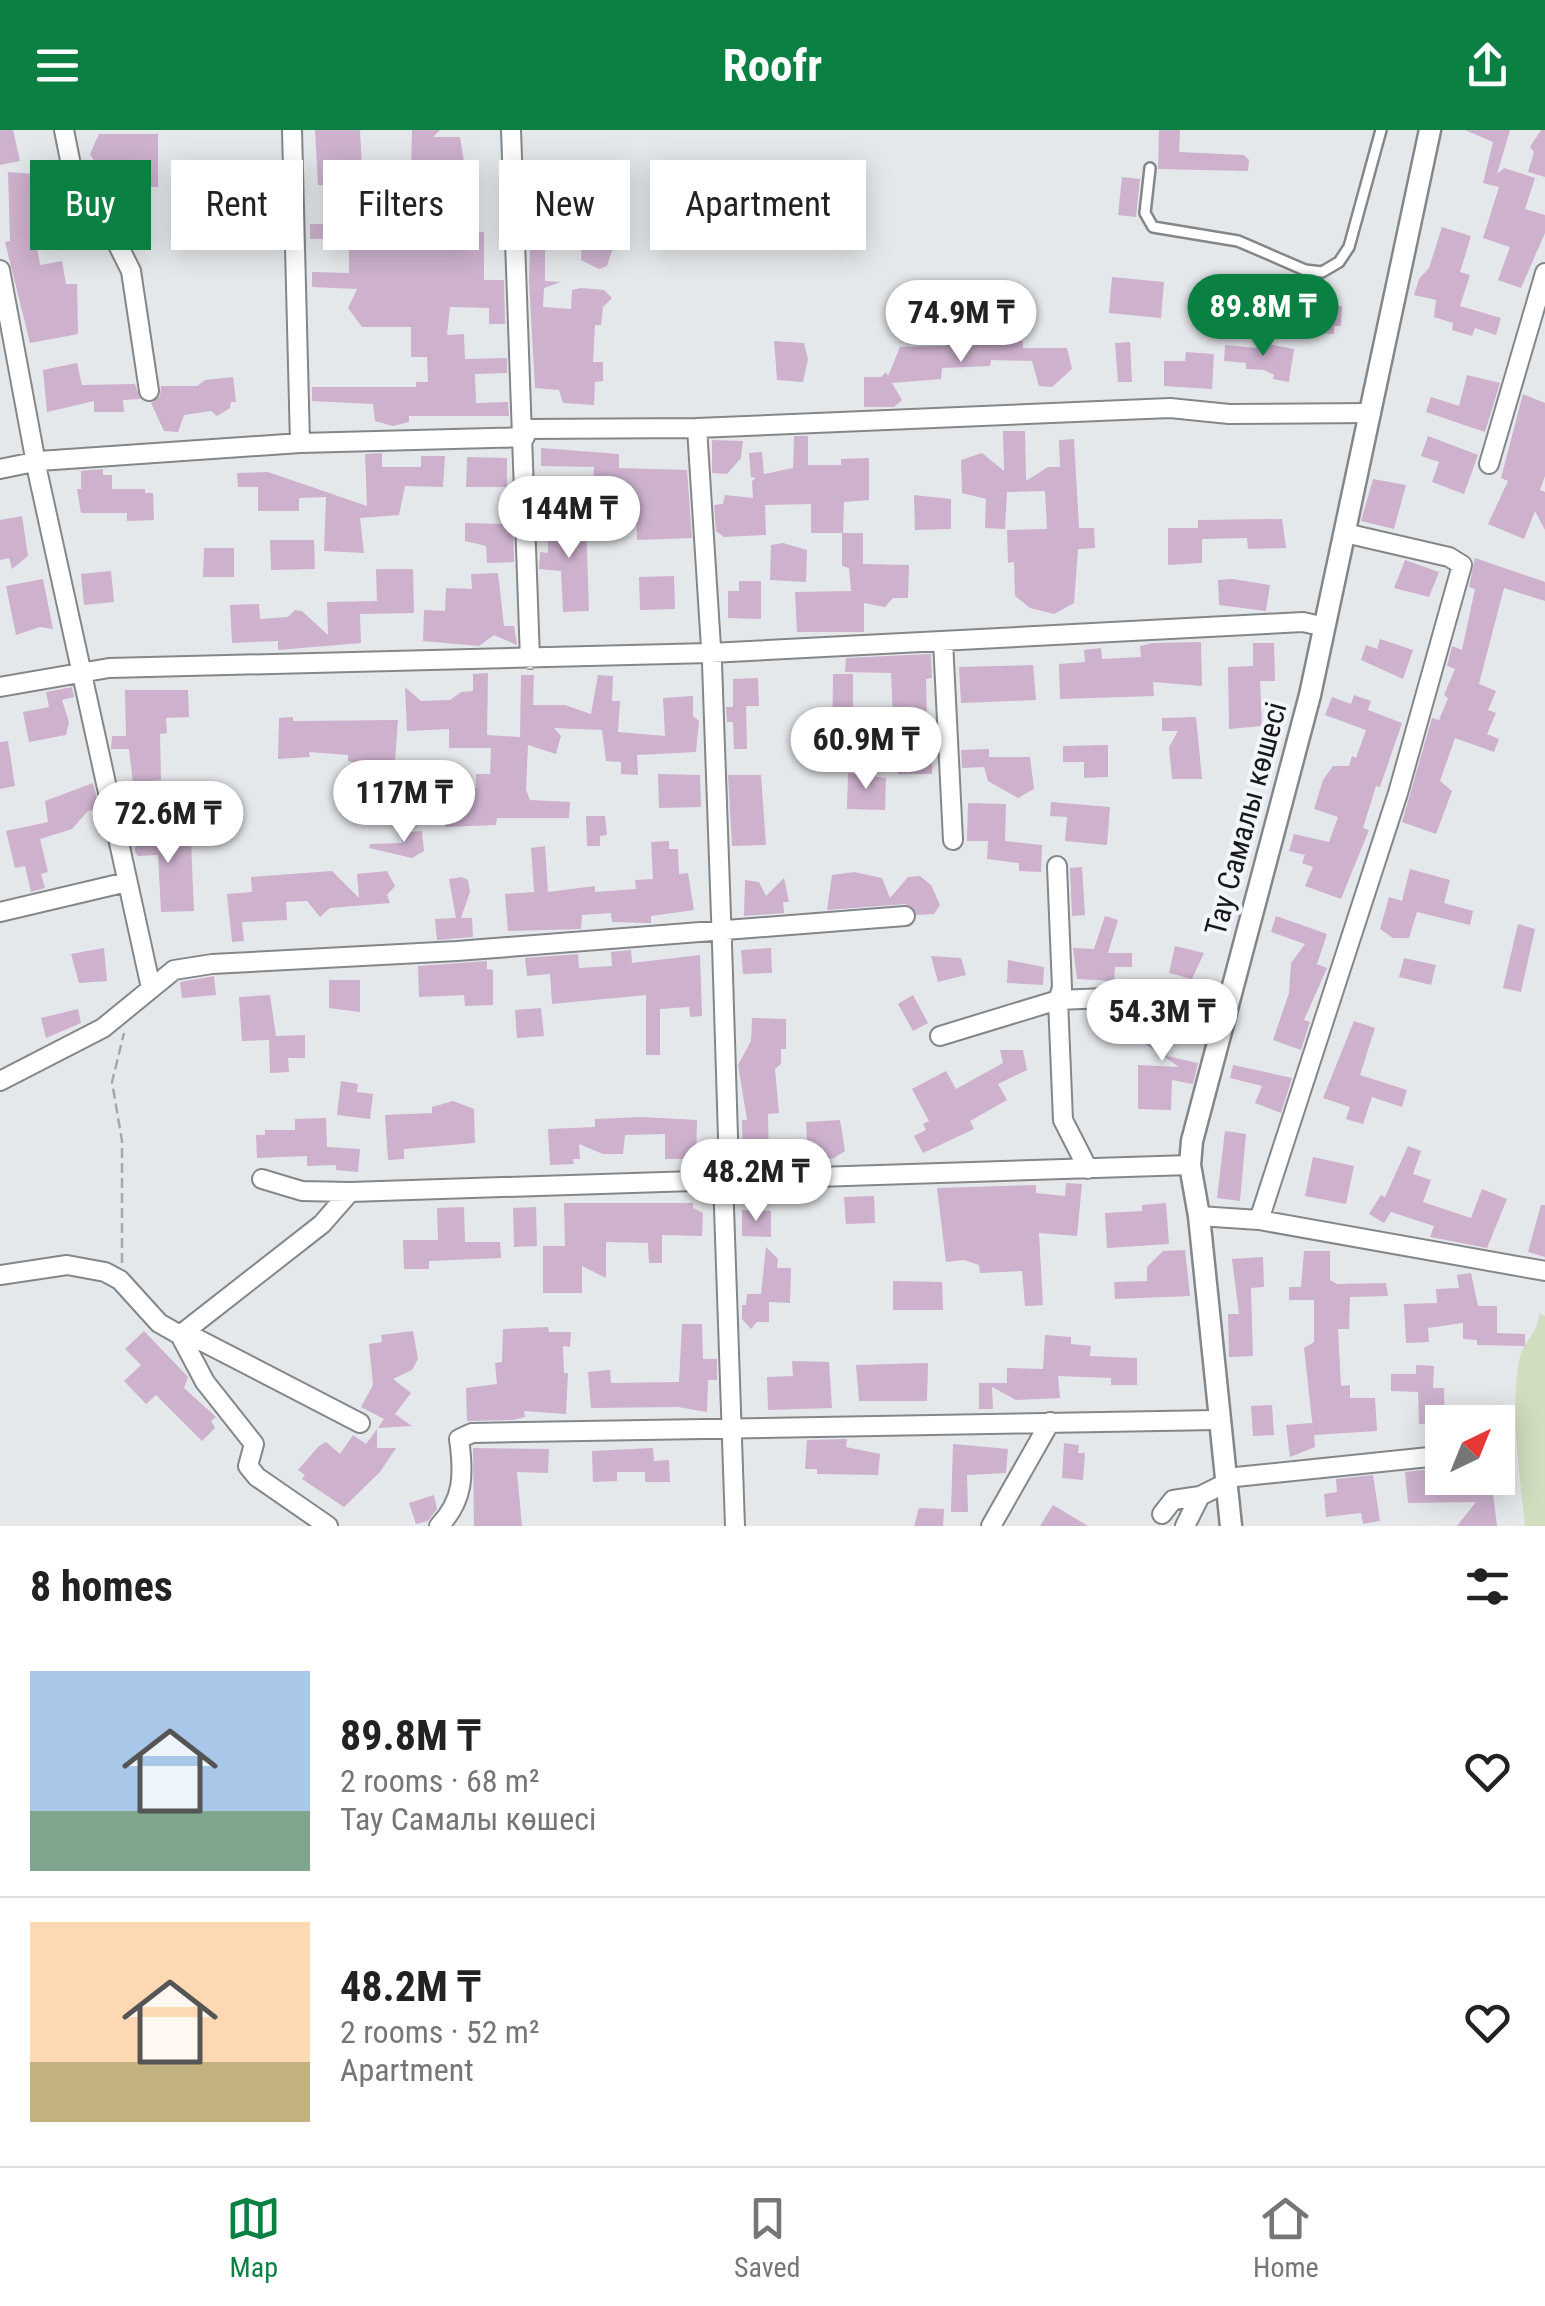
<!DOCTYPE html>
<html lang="en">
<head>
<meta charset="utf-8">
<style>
	:root { --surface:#fff; --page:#f6f6f6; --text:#222; --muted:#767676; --line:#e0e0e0; --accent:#0b8043 }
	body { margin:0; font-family:"Roboto Condensed",sans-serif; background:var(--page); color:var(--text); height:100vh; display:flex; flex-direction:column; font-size:38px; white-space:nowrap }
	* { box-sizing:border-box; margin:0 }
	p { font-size:32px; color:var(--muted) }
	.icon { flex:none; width:55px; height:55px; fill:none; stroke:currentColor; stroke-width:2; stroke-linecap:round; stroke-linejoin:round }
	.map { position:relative; height:1396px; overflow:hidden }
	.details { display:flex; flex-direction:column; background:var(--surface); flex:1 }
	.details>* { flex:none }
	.banner { position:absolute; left:30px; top:30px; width:1000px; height:90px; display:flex; gap:20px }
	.needle { width:65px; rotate:43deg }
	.controls { position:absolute; left:1425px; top:1275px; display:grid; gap:20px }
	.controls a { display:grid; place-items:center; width:90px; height:90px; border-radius:0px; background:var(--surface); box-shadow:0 5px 25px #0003; font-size:50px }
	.price { position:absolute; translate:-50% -85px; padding:0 22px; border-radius:35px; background:#fff; color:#222; font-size:32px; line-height:65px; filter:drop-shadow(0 2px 5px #0008) }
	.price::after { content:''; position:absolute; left:50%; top:60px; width:30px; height:22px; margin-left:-15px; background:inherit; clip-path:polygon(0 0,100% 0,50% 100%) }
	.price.selected { background:var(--accent); color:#fff }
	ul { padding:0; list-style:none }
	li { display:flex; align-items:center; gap:30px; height:250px; padding:0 30px }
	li+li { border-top:2px solid var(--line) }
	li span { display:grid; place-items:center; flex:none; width:280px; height:200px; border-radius:0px; color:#555 }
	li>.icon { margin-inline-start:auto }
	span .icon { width:120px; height:120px; fill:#fffc; stroke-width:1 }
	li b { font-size:42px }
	h2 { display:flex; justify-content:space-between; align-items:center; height:120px; padding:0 30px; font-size:42px }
	.pill { padding:0 35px; border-radius:0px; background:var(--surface); box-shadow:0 5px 25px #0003; font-size:35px; line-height:90px }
	.pill.selected { background:var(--accent); color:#fff }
	header { display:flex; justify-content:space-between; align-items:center; height:130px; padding:0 30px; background:var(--accent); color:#fff; font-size:45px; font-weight:700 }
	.dock { display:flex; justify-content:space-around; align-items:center; height:140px; border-top:2px solid var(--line); background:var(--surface); font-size:28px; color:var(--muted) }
	.dock a { display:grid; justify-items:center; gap:5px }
	.dock .selected { color:var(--accent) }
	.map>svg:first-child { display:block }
</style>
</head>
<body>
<header><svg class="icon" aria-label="menu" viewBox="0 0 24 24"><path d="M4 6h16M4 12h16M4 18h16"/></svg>Roofr<svg class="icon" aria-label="share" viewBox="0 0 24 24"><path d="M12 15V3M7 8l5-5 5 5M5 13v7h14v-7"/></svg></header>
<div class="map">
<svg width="1545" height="1396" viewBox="0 0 1545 1396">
	<rect width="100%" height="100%" fill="#e5e8eb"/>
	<path fill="#d1ddbf" d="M1539 1183 1545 1186V1396H1525C1520 1343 1510 1285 1519 1231 1522 1211 1539 1205 1539 1183Z"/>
	<path fill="#cdb1cd" d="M0 0H13L20 31 0 35Z
		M315 0H360L363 60 404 61V69L462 65 470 72 444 99 484 102V150H504L505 194H489V178L450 177 447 205 464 204 465 229 507 228V243L475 244 476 273 508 272 509 286H409V292L393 296 375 291 373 274 312 271V257H416V252H428L427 227H411V197H362L348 178 357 159 312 157V142L349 143V109H310V94H347L348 57 318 55Z
		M412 0H440L433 7H460L465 38 411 41Z
		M1159 0H1180L1179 22 1244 25 1249 30 1248 41 1158 39Z
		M1465 0H1510L1497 44 1504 38 1535 48 1525 79 1545 85V103L1521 158 1498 150 1510 117 1483 108 1499 57 1483 53 1493 12Z
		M1541 0H1545V47L1528 42 1534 22 1530 17Z
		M99 4H158V57H121V48H113L114 42H101L90 24Z
		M528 34 549 36 548 64 528 63Z
		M8 42 60 46 66 72 62 85 31 83 40 135 62 131 66 154H77L78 204 30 213 5 112 10 111Z
		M582 44 618 48 615 69 579 66Z
		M1122 47 1140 49 1136 87 1118 85Z
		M531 88H545V151L561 152 544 158 543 177 571 179 572 160 581 158 604 160 612 168 603 177 601 195H595L593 232H603V251L595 252 594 275 563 273 559 260 535 258 529 151Z
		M583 89 610 90 615 112 607 136 599 139 581 130Z
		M1442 97 1471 106 1460 142 1470 145 1460 176 1501 188 1496 205 1475 198 1472 206 1452 200 1453 193 1434 187 1436 170 1414 165 1419 149 1429 138Z
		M1112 147 1164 152 1161 188 1109 183Z
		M1316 165 1333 166 1332 176H1342L1341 196H1334V204L1302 202 1304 174 1316 175Z
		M963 208 1023 211V218H1067L1072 239 1052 257 1039 256 1032 231 991 230 990 236 942 238 941 249 892 253 902 270 894 277H864V247H881L886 242 888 246 900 217 946 216V209Z
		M774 211 804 213 808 229 803 252 777 250Z
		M1130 212 1132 252H1118L1115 213Z
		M1267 214 1294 219 1289 252 1273 249 1274 245 1264 240 1246 239V233L1224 231 1225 215 1267 219Z
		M1186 222 1214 224 1212 259 1164 256V231H1185Z
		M77 233 82 255 135 254 140 269 123 270 124 282H94V271L47 282 43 240Z
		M1467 245 1500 253 1485 302 1426 282 1431 267 1459 276Z
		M233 247 236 272H231L230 278 217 286 211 281 184 285 178 302 164 301 151 273 160 266 161 256H197L205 250Z
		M1523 264 1545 273V346L1540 360 1545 362V400L1535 381 1524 409 1488 394 1508 351 1501 348Z
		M1003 301H1025L1026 351 1048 337H1060L1059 310 1074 309 1079 398H1094L1095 418 1078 419 1074 473 1054 484 1030 478 1015 466 1014 432 1008 433 1007 400 1047 399 1045 361 1007 362 1005 399 985 398 986 369 962 363 961 330 982 323 1004 341Z
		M794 306H808V335H841V329L869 328V370L844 372 843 403H863V434L909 435 908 468H893L885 477 864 473V502H797L795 462 851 461 849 438 842 436V403H811V374L765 375 766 405 724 407 716 401 714 375 723 374 725 365 753 368 752 351 756 348 751 347 749 323 762 322 764 344 793 338Z
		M1428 306 1478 325 1464 364 1432 352 1439 332 1421 326Z
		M712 310 743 311 741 328 727 344 712 343Z
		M541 318 619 324V338L687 340 692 408 637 410 636 374H631L630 358H593L594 337 541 336Z
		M382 323V337H421V326H445L443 357 405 356 399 385 360 388 364 423 324 421 326 367 299 368V381H258V357H238L237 343 268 342 367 376 365 324Z
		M467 327 507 328V357H466Z
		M103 339V345H112V359H145V363H153L154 390 127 391V383H81L77 359H81V341Z
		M1373 349 1406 355 1394 399 1361 391Z
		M914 365 951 369V399L915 400Z
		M22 386 28 426 12 439 9 428 0 430V390Z
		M548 388 586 390 589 481 563 482 561 441 539 439 540 422 548 423Z
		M1282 389 1286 418 1248 419 1247 408 1202 409V433L1168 435V398H1198V390Z
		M465 393 513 394 514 432 487 433 486 416 465 411Z
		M270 410H314L315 439 271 440Z
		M783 413 807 420 806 452 770 450 771 415Z
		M204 418H234V447H203Z
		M1475 428 1545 452V471L1504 458 1479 554 1496 561 1488 580 1496 583 1487 604 1499 609 1494 622 1455 608 1440 651 1452 661 1436 704 1402 692 1432 588 1439 590 1448 568 1444 565 1455 539 1447 536 1452 516 1462 520 1475 459 1469 457Z
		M1405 430 1439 442 1429 467 1394 458Z
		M376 439H413L414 483 360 484 361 513 278 520V511L232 513 230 475 259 474 260 489 288 487 295 480 302 481 328 505 327 472 377 471Z
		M111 441 114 472 84 475 81 444Z
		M498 443 504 496H514L517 515 494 505 479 516 423 511 424 480 445 481 446 458 472 459 471 444Z
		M674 446 675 479 640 480 639 447Z
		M43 449 53 499 40 497 16 505 6 456Z
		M1233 449 1270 455 1266 481 1219 475 1218 450Z
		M739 451H761V489L728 488V461H739Z
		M1380 509 1413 520 1403 549 1361 530 1366 515 1377 519Z
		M1201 512 1202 556 1153 552 1154 566 1060 569 1059 534 1085 532 1084 520 1101 518 1102 529 1141 527 1140 516 1153 513Z
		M1253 513H1274L1275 551H1260L1262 596 1229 599 1228 537 1253 536Z
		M931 524 932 548 926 549 927 590 934 589 932 644H898V618H852V636H832L833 544H853V590H893L891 543 845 542 846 528Z
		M1033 535 1036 570 961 573 959 537Z
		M488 543 487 605 520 607 521 545H534L533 575H565L591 584 598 545 613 546 612 571H620L618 602 665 606 663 568 693 566V586L699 591 696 622 637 625 638 645 621 644V632L606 631 602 600 554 598 561 606 556 624 528 615 526 660 530 670 570 672 569 688H497L496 695 445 697 444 685 455 684V659L476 658V644H490L491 618H449V599L407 601 405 557 421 571 450 570 461 562 473 561V544Z
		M758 548 759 576H746L747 619H734L733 592H727L726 577H733V549Z
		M72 557 74 567 62 570 69 592 66 605 29 612 23 582 49 577 46 562Z
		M125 560H188L189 587 166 588 167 603 160 604 161 650 133 653 129 619H111L112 606H126Z
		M1354 565 1371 571 1368 580 1402 593 1380 657 1376 656 1363 698 1369 700 1341 769 1305 756 1313 737 1302 733 1305 725 1289 721 1294 704 1329 712 1338 687 1314 679 1323 650 1333 636H1349L1352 626 1356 628 1366 600 1325 585 1332 567 1351 574Z
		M293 587V591L398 590 395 631 380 639 348 631V625L309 622 310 627 278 629 279 588Z
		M1196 587 1202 649H1172L1169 617 1178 601H1162V588Z
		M8 611 15 656 0 659V612Z
		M1108 615V647L1084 648V632H1063V616Z
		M989 619V627H1030L1034 659 1018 668 988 651 984 637 962 638 961 620Z
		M848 643 886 648 885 680 847 679Z
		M658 644 700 645 701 677 659 678Z
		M728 645H761L766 715 732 716Z
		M93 653 99 678 88 681 72 699 40 709 48 742 41 744 45 758 31 762 25 736 15 738 6 701 48 692 45 671Z
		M1051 672 1110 677 1107 715 1065 711 1067 687 1050 686Z
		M968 673 1006 674 1005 711 1042 715 1041 742 1019 741V733L987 729 988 711H967Z
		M586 686H605L607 705 600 706V716H587Z
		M155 689 156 693H168L169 715 191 712 194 781 161 782 158 725 138 726 135 722 136 695Z
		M422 701 424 721 412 728 369 718 370 714 402 713 401 703Z
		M669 711V719H678L679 744 688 743 694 780 651 786V793L612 792 611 783 582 785 581 799 508 801 505 764 534 762 531 718 545 716 548 762 595 756V762L636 759 635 750 653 749 651 712Z
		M1082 737 1085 785 1072 786 1070 738Z
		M1410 739 1450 750 1444 773 1473 781 1470 795 1417 782 1409 808H1393L1380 799 1389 767 1402 771Z
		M332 741 359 768 357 744 387 741 395 756 387 765 390 773 330 778 320 787 307 771 286 772 287 790 242 792 244 811 232 812 227 764 252 762 251 747Z
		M854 742 882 748 890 768 908 747 920 746 931 755 940 775 934 784 917 785 905 774 827 780 832 745Z
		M462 747 468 750 470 762 461 788H472L473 807 437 810 435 789 456 788 449 749Z
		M784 748 789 772H783L784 783 744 786 745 750 759 752 766 766Z
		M1105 786 1118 790 1108 823H1132V837H1115L1114 851 1077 849 1073 818 1094 819Z
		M1276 786 1327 804 1317 834 1327 838 1304 890 1310 892 1301 920 1273 910 1289 863 1291 833 1305 814 1271 802Z
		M1518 794 1535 799 1521 862 1503 858Z
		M1175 816 1204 823 1192 849 1169 843Z
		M104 818 107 851 79 853 71 824Z
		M771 818 772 843 743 844 741 820Z
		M631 820 632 833 700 825 702 886 690 887 689 877 660 879V925H646V865L552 874 550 844 527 846 525 828 578 824 579 838 612 836 611 822Z
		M931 826 961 828 966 845 938 852Z
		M1404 828 1436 835 1431 855 1399 847Z
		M1008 830 1044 837 1043 855 1007 853Z
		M487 831V839L493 840V875L465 876 464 865 419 867 418 836Z
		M214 846 216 865 182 868 180 852Z
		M329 850H360V882L329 878Z
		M270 865 276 906 305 905V928H288L289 942 270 943 269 910 242 911 239 867Z
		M913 865 928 893 913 901 898 874Z
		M541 878 544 906 517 908 515 880Z
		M1156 878 1181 879 1167 926 1198 933 1193 954 1172 950 1171 980 1138 979V935L1179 937 1144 913Z
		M78 879 81 893 46 908 41 888Z
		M752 888 786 889V919H781V934L775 939 779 983 768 984 769 1035 743 1036 742 990H747L738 935 751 911Z
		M1354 891 1375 898 1360 945 1407 960 1402 977 1372 967 1363 994 1346 989 1350 977 1323 968Z
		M1000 920H1023L1027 940 998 954 1007 970 970 991 974 999 923 1023 914 1006 926 1000 923 994 929 991 912 959 946 941 956 959 1003 933Z
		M1233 935 1292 948 1281 983 1255 973 1262 956 1230 948Z
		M341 951 358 954 357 962 373 964 370 989 337 985Z
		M453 971 474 979 475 1013 404 1019V1029L388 1030 385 985 432 983V977Z
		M642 987 697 990 696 1029H665V1004L625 1005 623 1024H603L579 1014 580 1029H573L574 1034 550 1035 548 999 595 997V989Z
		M326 988 327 1017 360 1019 358 1042 336 1040V1035L307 1036V1026L257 1028 256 1005H265V1000H295V989Z
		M840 990 845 1021 834 1028 808 1032 806 992Z
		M1225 1001 1246 1004 1240 1071 1217 1068Z
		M1408 1016 1421 1021 1413 1044 1431 1050 1423 1072 1471 1088 1482 1059 1507 1069 1487 1118 1430 1107 1434 1096 1391 1082 1384 1093 1369 1084 1381 1065 1385 1067Z
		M1313 1027 1354 1036 1346 1074 1305 1066Z
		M1066 1053 1082 1054 1077 1106 1039 1103 1043 1175 1025 1176 1022 1141 980 1143 979 1135 964 1130 946 1132 937 1058 1036 1055V1063L1065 1066Z
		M874 1066 875 1093 846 1094 844 1067Z
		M564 1073H693V1078L703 1083 702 1106 662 1105V1133H649L648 1113 606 1112V1148L582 1136V1163H543V1116H565Z
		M1166 1073 1169 1114 1107 1118 1105 1083 1142 1081V1075Z
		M1541 1075H1545V1127L1528 1122Z
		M464 1077 465 1112H500L501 1128 429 1131V1139H404L403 1110H438L437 1078Z
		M536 1077 537 1116 514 1117 513 1078Z
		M742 1080 771 1081V1107L742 1106Z
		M766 1117 778 1129 777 1138H791L790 1173 769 1172V1192H757L751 1199 742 1189V1175H746L747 1164H761Z
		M1185 1120 1190 1166 1115 1169 1114 1152 1147 1151V1137L1163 1121Z
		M1304 1121H1330V1150L1337 1154 1386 1153 1388 1166 1350 1167 1349 1199H1338L1341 1256 1350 1255V1268H1375L1377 1301 1314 1305 1315 1317 1290 1327 1286 1295 1312 1293 1313 1299 1304 1218 1314 1212V1170H1289V1157H1301Z
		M1263 1127 1264 1157 1251 1158 1253 1226 1229 1227 1228 1184H1239L1232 1129Z
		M1471 1143 1478 1176H1497V1203L1525 1204V1216L1477 1215V1210L1463 1209V1193L1428 1198 1429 1212 1406 1213 1404 1174 1437 1173 1436 1159 1459 1158 1457 1145Z
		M893 1151 942 1152 943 1180H893Z
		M682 1194H702L703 1229H717V1250H708L707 1282 678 1277 591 1278 588 1242 610 1240 611 1253 679 1252Z
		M548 1197 549 1202H571L570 1217 563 1216 564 1243H568L566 1284 524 1281 525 1287 513 1290 467 1291 466 1258 497 1254 495 1233 502 1232 503 1199Z
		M144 1201 188 1247 184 1258 216 1287 211 1291 215 1298 202 1311 156 1265 146 1274 124 1251 141 1235 125 1219Z
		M413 1201 418 1229 412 1240 393 1249 411 1263 395 1284 412 1296 378 1298 384 1289 361 1277 373 1255 369 1214 382 1212 381 1205Z
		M1045 1205 1071 1207V1214L1091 1216 1090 1226 1137 1228V1255H1111V1248L1058 1246 1060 1268 1016 1270 992 1257 993 1279H979V1253H1007V1238L1043 1239Z
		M792 1231 829 1232 832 1278 768 1280 767 1247 793 1246Z
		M928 1233 927 1271H859L856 1235Z
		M1416 1235 1434 1236 1433 1258H1444L1445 1292 1419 1294 1418 1262 1391 1261V1244H1416Z
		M1272 1275 1274 1305 1253 1306 1251 1276Z
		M377 1299V1318H396L380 1342 344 1377 302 1349 305 1345 298 1340 319 1316 326 1312 340 1324 353 1305 366 1314Z
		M847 1309 846 1317 880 1324 878 1345 817 1344V1339H805L807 1310Z
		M1064 1313 1079 1315 1078 1323H1085L1083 1350 1062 1348Z
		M953 1314 1008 1319 1006 1343 967 1345 968 1382H951Z
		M473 1318 549 1319 548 1343 517 1342 522 1396H474Z
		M653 1318 654 1331 669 1330 670 1352H645V1342H617V1351L593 1352 592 1321Z
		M1442 1338V1348H1506V1363H1493L1497 1396H1457L1476 1372 1408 1373 1405 1342Z
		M1373 1345 1380 1391 1363 1394 1361 1383 1326 1387 1324 1364 1337 1362 1336 1349Z
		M434 1365 437 1379 428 1391 416 1394 409 1373Z
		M1053 1375 1088 1396H1040Z
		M919 1378 944 1379 943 1396H914Z"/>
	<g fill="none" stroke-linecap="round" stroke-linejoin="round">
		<g stroke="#84878a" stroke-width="14">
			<path id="service" d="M1150 38 1145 83 1153 97 1238 111 1305 140 1322 142 1339 132 1349 117 1381 0"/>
		</g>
		<g stroke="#84878a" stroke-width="22">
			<path id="minor" d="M64 0 79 75 115 109 131 141 149 261
				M292 0 300 313
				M511 0 530 529
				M0 140 38 344 151 858
				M697 298 712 533 722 814 728 1007 723 1049 735 1396
				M525 299 697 298 1170 278 1229 284 1371 283
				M1489 334 1545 143
				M0 339 39 331 300 313 525 307
				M943 511 953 710
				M0 557 109 538 710 523 1303 492 1325 497
				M0 782 127 752
				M940 906 1058 870 1062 858 1057 736
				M0 951 103 898 174 840 212 834 457 821 905 786
				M1088 1039 1063 990 1058 870 1200 864 1228 869
				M262 1049 302 1061 350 1062 1190 1035
				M1199 1086 1259 1090 1545 1141
				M1259 1090 1398 663 1462 435 1449 427 1345 403
				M0 1145 67 1135 105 1142 120 1150 159 1193 180 1205 205 1252 254 1314 248 1336 257 1347 328 1396
				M184 1202 360 1293
				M180 1205 322 1094 350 1062
				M1226 1348 1439 1326
				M1162 1384 1173 1370 1200 1366 1226 1353
				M439 1396C464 1370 464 1344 459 1309L472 1303 1217 1290
				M991 1396 1050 1292
				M1185 1396 1200 1366"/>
		</g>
		<g stroke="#84878a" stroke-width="25">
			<path id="tertiary" d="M1231 1396 1199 1086 1190 1035 1192 1011 1310 565 1430 0"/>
		</g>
		<path stroke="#a6a8ab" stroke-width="2.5" stroke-dasharray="10 5" stroke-linecap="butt" d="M122 1133V1011L112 952 124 903"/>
		<use href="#service" stroke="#fff" stroke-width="9"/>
		<use href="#minor" stroke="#fff" stroke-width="18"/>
		<use href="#tertiary" stroke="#fff" stroke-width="20"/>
	</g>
	<g text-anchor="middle" stroke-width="8" stroke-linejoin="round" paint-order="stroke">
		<g font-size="30" fill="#171819" stroke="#f2f5f9">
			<text transform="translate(1246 689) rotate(-75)" y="10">Тау Самалы көшесі</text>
		</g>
	</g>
</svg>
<div class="controls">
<a><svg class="needle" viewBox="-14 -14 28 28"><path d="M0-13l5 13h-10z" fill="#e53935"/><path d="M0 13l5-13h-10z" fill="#767676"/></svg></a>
</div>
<b class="price selected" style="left:1263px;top:229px">89.8M ₸</b>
<b class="price" style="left:961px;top:235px">74.9M ₸</b>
<b class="price" style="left:569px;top:431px">144M ₸</b>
<b class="price" style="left:866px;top:662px">60.9M ₸</b>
<b class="price" style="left:404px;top:715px">117M ₸</b>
<b class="price" style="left:168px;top:736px">72.6M ₸</b>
<b class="price" style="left:1162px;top:934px">54.3M ₸</b>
<b class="price" style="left:756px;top:1094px">48.2M ₸</b>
<div class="banner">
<a class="pill selected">Buy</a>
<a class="pill">Rent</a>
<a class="pill">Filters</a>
<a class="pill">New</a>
<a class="pill">Apartment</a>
</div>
</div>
<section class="details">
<h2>8 homes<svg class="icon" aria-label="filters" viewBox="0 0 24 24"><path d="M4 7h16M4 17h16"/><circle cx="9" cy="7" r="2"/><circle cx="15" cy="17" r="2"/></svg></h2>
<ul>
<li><span style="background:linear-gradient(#a9c7e8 70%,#7fa58c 0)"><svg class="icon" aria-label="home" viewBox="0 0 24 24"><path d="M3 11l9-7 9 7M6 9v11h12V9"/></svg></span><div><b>89.8M ₸</b><p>2 rooms · 68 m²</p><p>Тау Самалы көшесі</p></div><svg class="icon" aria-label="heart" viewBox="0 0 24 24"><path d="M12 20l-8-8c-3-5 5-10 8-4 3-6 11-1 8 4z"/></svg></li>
<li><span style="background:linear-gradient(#ffd9b3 70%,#c2b280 0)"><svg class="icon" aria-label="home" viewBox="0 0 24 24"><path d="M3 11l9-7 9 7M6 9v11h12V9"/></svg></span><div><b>48.2M ₸</b><p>2 rooms · 52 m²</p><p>Apartment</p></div><svg class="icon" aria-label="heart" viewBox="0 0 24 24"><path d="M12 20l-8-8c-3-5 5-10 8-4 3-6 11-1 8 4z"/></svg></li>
</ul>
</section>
<nav class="dock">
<a class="selected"><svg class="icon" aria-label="map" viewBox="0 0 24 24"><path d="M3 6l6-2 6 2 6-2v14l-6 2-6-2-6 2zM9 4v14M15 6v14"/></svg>Map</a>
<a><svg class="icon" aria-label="saved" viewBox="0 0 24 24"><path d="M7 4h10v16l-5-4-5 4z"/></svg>Saved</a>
<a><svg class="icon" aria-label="home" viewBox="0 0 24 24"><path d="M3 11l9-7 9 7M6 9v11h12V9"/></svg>Home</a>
</nav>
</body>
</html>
